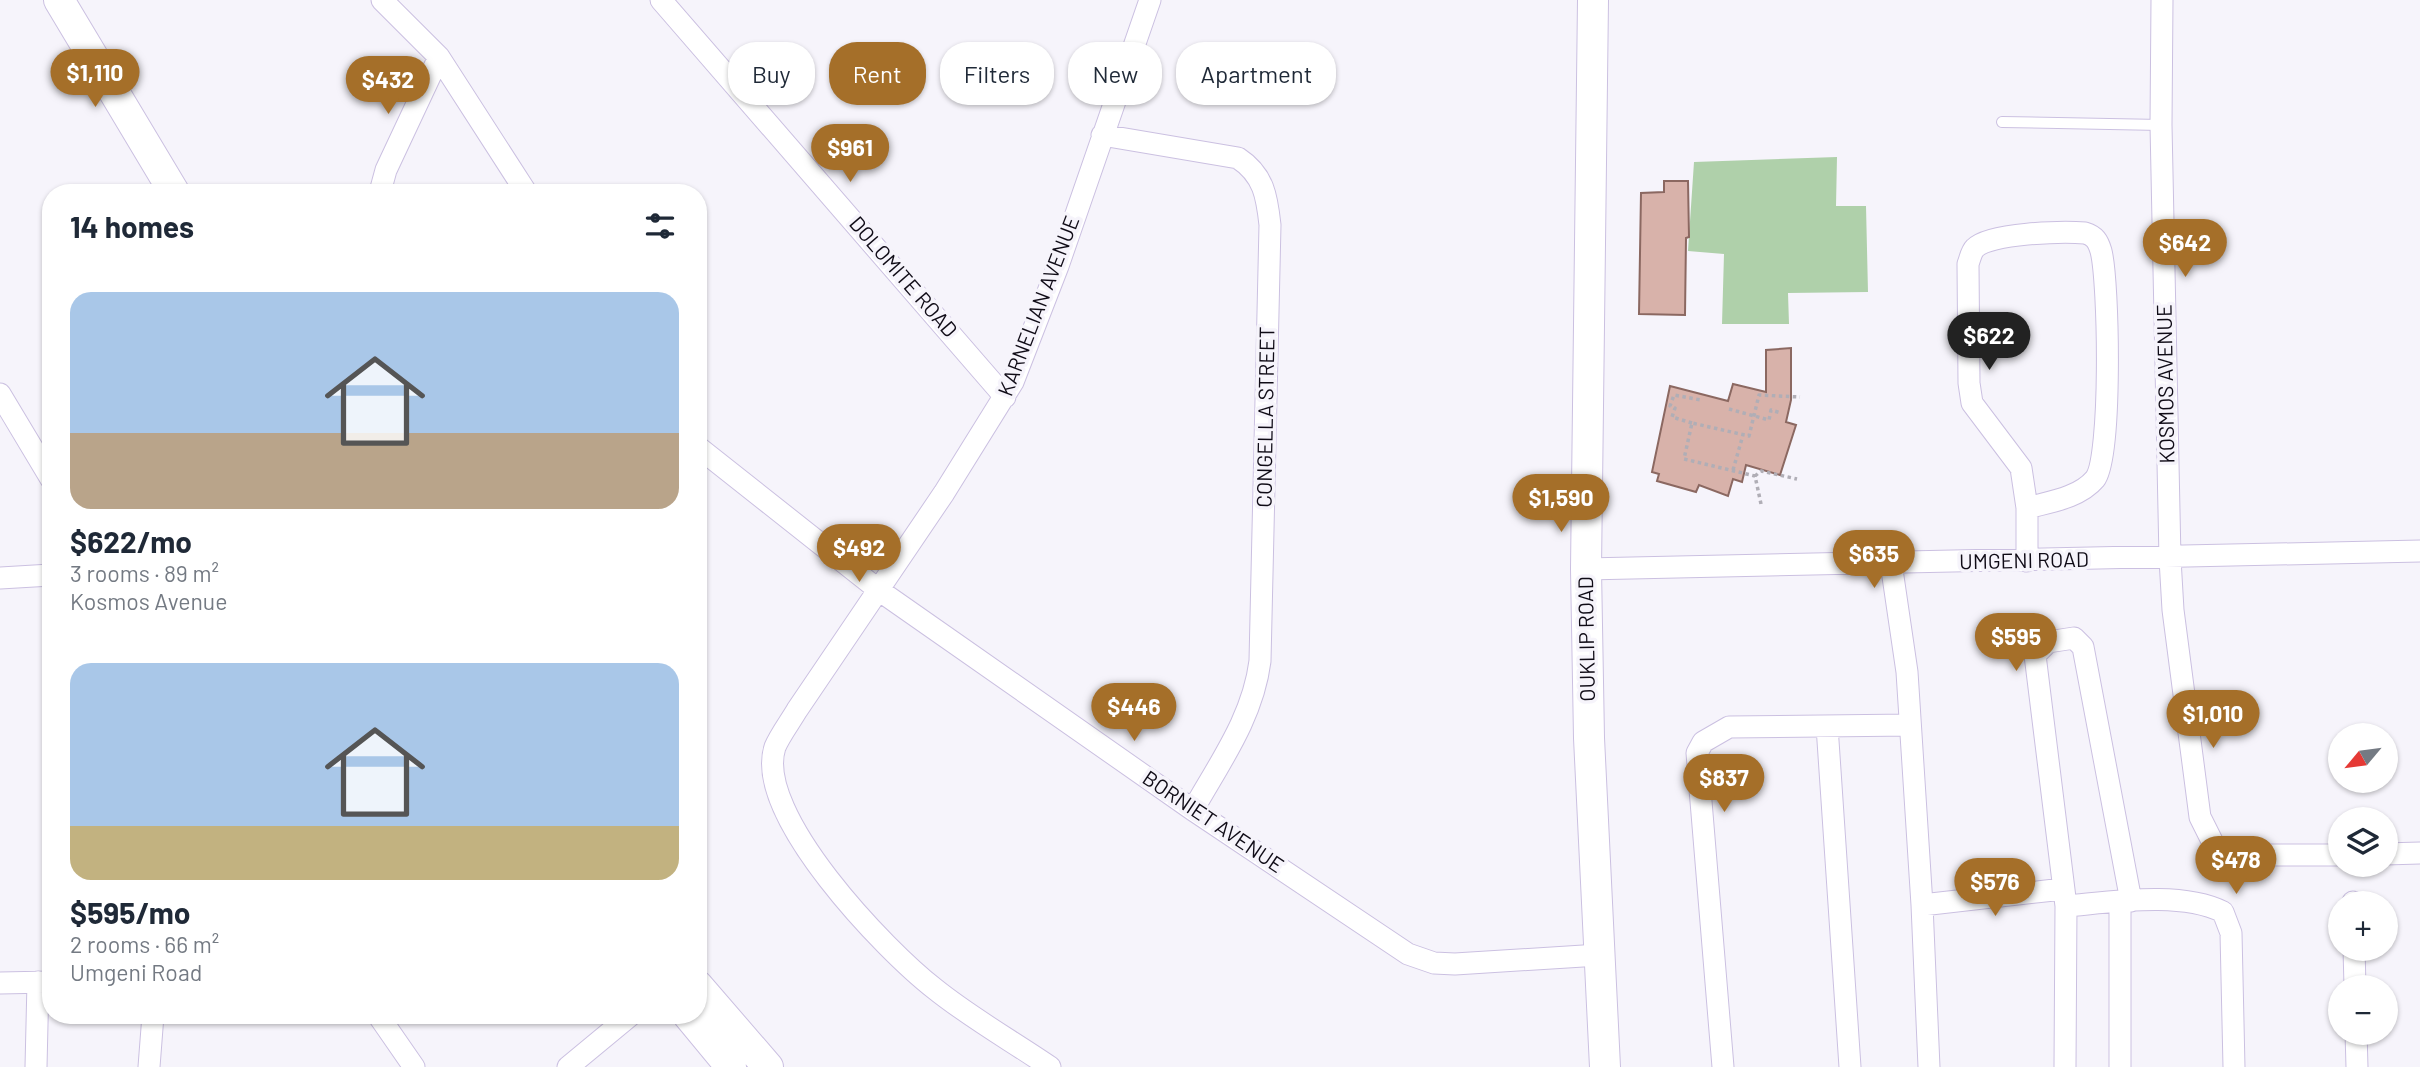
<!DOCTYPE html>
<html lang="en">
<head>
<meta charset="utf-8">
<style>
	:root { --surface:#fff; --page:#f2f2f3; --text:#1f2937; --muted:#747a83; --accent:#a56f29 }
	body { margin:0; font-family:Barlow,sans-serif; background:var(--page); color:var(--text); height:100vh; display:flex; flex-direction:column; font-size:26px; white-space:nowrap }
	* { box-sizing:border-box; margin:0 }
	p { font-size:23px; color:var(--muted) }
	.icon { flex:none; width:38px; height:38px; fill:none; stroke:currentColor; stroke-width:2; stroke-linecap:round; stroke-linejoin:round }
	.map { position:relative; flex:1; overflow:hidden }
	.drawer { position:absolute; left:42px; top:184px; width:665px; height:840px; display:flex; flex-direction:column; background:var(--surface); border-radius:28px; box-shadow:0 2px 5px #0004 }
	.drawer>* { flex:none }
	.banner { position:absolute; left:728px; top:42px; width:665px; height:63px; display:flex; gap:14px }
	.needle { width:46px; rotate:241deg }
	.controls { position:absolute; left:2328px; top:723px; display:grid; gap:14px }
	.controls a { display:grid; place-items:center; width:70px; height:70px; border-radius:50%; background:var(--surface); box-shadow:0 2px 5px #0004; font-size:35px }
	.price { position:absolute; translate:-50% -60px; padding:0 16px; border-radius:24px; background:var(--accent); color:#fff; font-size:23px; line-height:46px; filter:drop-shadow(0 2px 4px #0008) }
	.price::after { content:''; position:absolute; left:50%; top:42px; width:21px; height:16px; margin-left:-10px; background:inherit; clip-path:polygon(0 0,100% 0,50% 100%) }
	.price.current { background:#222; color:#fff }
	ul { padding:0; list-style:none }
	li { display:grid; align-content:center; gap:14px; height:371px; padding:0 28px }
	li span { display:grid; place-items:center; height:217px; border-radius:21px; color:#555 }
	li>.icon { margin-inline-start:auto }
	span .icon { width:126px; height:126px; fill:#fffc; stroke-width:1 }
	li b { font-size:30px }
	h2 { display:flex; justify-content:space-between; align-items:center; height:84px; padding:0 28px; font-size:30px }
	.chip { padding:0 24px; border-radius:28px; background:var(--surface); box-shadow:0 2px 5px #0004; font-size:24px; line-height:63px }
	.chip.current { background:var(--accent); color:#fff }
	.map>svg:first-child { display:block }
</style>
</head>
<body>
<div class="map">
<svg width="2420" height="1067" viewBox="0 0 2420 1067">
	<rect width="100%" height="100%" fill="#f6f4fb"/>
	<path fill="#afd0aa" d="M1837 157 1836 206H1866L1868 292 1788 293 1789 324H1722L1724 254 1688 251 1694 162Z"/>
	<path fill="#d8b2aa" stroke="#8b6861" stroke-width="2" d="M1664 181H1688L1689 237 1686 238 1685 315 1639 314 1641 193 1664 192Z
		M1791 348V400L1786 422 1796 425 1780 475 1746 465 1742 482 1733 479 1728 496 1699 485 1696 492 1657 481 1659 474 1652 472 1670 386 1728 401 1733 384 1766 392V350Z"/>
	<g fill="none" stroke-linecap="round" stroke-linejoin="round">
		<g stroke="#cbc0e1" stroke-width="12">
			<path id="lane" d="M2002 122 2161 125"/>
		</g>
		<g stroke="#cbc0e1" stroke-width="23">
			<path id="street" d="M382 0 439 57 526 192
				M661 0 1005 397
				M2162 0 2161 125 2170 559 2173 610 2200 817 2215 847 2229 855H2340
				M1102 135 1238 158C1264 175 1267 197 1270 225L1260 661C1253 717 1220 762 1193 810
				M380 192 386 170 439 57
				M0 394 51 479
				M698 447 880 591 1193 810 1408 954 1434 963 1455 964 1599 955
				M2027 561V508L2021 468 1972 403 1969 383 1968 264C1970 259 1971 252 1975 248 1989 233 2064 231 2085 233 2095 236 2098 241 2101 251 2109 282 2112 458 2095 479 2079 498 2049 502 2027 508
				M1891 563 1907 672 1922 905 1929 1067
				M1586 569 2420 551
				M0 578 51 575
				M1827 726 1850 1067
				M2385 854 2420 853
				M2120 901V1067
				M2353 902V903
				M1922 905 2063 889
				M2066 906C2113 902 2181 891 2223 912L2231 933 2234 1067
				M2354 948 2355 987
				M0 983 50 982
				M378 1015 414 1067
				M2356 1032 2357 1067
				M36 1067 38 982
				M149 1067 153 1015
				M568 1067 631 1015
				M1050 1067C1012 1041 971 1018 935 989 886 951 753 814 775 747 780 735 790 722 797 710L944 493 1013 382 1058 266 1150 0
				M1723 1067 1697 753 1703 742 1729 727 1910 725
				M2065 1067 2066 906 2035 655 2048 642 2074 638 2083 647 2131 901"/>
		</g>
		<g stroke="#cbc0e1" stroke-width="32">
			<path id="secondary" d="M59 0 174 192
				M1593 0 1586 569 1589 738 1605 1067
				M698 986 768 1067
				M688 1015 731 1067"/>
		</g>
		<path stroke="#b0aeb6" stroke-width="3.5" stroke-dasharray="3.5 3.5" stroke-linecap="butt" d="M1729 409 1769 420 1771 410 1781 413
			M1692 423 1672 417 1675 408 1670 406 1674 395 1701 400
			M1733 470 1743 435
			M1755 476 1761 471 1797 479
			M1761 504 1755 476 1684 459 1692 423 1749 436 1759 395 1800 397"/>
		<use href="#lane" stroke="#fff" stroke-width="10"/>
		<use href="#street" stroke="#fff" stroke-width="21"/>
		<use href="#secondary" stroke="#fff" stroke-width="30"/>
	</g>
	<g text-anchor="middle" stroke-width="7" stroke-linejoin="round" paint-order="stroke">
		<g font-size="21" fill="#0f0b16" stroke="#f6f4fb">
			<text transform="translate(903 277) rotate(49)" y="7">DOLOMITE ROAD</text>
			<text transform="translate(1039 306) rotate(-69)" y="7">KARNELIAN AVENUE</text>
			<text transform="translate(2166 384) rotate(-91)" y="7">KOSMOS AVENUE</text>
			<text transform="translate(1266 417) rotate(-89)" y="7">CONGELLA STREET</text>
			<text transform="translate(2024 561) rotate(-1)" y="7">UMGENI ROAD</text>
			<text transform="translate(1587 639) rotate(-91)" y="7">OUKLIP ROAD</text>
			<text transform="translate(1213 822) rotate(34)" y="7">BORNIET AVENUE</text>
		</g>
	</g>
</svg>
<div class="controls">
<a><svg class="needle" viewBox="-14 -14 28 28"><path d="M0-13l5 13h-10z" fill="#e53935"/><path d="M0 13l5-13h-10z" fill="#747a83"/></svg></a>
<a><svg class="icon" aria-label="layers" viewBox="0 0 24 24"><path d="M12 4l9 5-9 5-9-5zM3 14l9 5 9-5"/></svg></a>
<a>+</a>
<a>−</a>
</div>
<b class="price" style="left:95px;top:109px">$1,110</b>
<b class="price" style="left:388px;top:116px">$432</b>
<b class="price" style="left:850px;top:184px">$961</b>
<b class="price" style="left:2185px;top:279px">$642</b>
<b class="price current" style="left:1989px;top:372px">$622</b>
<b class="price" style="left:1561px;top:534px">$1,590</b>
<b class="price" style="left:859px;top:584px">$492</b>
<b class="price" style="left:1874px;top:590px">$635</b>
<b class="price" style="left:2016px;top:673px">$595</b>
<b class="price" style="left:1134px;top:743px">$446</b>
<b class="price" style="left:2213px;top:750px">$1,010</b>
<b class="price" style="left:1724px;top:814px">$837</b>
<b class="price" style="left:2236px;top:896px">$478</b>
<b class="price" style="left:1995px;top:918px">$576</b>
<div class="banner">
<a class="chip">Buy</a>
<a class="chip current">Rent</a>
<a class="chip">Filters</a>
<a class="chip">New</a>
<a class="chip">Apartment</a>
</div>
<section class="drawer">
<h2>14 homes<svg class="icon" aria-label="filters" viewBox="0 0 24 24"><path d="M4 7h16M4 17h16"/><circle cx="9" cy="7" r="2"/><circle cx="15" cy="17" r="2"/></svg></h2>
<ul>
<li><span style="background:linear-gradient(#a9c7e8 65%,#b9a48a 0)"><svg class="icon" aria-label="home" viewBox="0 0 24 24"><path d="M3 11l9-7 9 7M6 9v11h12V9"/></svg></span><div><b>$622/mo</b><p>3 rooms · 89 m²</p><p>Kosmos Avenue</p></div></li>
<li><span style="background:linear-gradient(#a9c7e8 75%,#c2b280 0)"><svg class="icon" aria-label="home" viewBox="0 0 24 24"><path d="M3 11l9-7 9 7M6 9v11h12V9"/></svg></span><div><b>$595/mo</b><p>2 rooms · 66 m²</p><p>Umgeni Road</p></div></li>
</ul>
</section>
</div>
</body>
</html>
